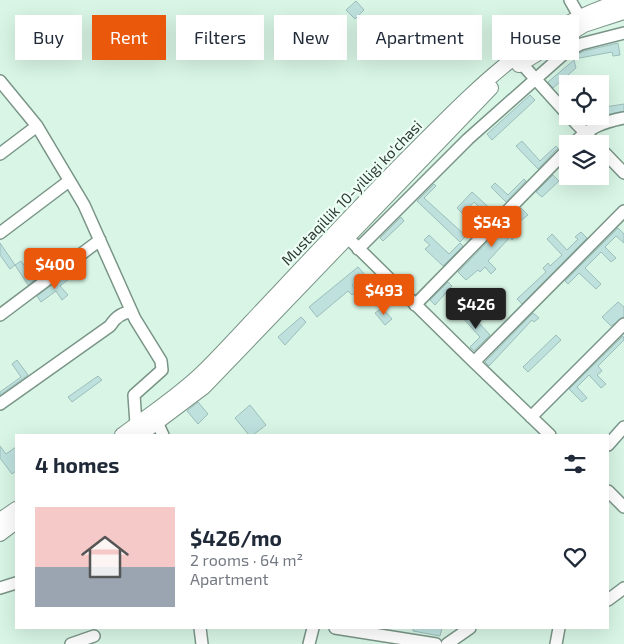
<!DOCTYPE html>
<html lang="en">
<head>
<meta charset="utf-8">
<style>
	:root { --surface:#fff; --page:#f2f2f3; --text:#1f2937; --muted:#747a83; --line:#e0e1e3; --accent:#ea580c }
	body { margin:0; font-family:"Exo 2",sans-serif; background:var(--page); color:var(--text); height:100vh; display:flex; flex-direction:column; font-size:19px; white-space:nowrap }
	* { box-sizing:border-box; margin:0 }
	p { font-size:16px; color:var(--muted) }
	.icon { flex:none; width:28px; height:28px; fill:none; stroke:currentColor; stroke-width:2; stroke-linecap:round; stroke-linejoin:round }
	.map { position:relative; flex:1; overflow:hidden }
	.panel { position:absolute; left:15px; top:434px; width:594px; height:195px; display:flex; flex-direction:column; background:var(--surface); border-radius:0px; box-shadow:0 5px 20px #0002 }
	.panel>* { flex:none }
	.banner { position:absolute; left:15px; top:15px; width:595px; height:45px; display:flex; gap:10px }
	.buttons { position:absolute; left:559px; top:75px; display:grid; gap:10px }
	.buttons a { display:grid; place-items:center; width:50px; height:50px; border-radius:0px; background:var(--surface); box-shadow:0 5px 20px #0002; font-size:25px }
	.price { position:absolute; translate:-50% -42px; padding:0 11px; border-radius:5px; background:var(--accent); color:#fff; font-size:16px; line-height:32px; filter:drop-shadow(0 1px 2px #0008) }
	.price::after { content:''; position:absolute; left:50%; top:30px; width:15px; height:11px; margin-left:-8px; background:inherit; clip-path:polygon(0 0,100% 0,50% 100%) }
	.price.active { background:#222; color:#fff }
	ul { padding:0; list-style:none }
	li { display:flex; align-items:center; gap:15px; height:125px; padding:0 20px }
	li+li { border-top:1px solid var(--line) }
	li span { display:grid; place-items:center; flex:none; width:140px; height:100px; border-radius:0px; color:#555 }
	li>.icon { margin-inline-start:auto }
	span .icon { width:60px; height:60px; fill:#fffc; stroke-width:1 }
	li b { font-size:21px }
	h2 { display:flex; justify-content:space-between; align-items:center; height:60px; padding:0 20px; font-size:21px }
	.pill { padding:0 18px; border-radius:0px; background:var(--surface); box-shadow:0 5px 20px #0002; font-size:18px; line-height:45px }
	.pill.active { background:var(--accent); color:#fff }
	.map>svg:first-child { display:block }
</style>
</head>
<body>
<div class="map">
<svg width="624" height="644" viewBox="0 0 624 644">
	<rect width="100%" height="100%" fill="#d8f5e5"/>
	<path fill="#bee1de" stroke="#9cbebb" d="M356 1 364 10 355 19 346 10Z
		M618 43 620 55 613 56 612 52 574 59V56L584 51Z
		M574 60 576 68 553 88 548 82Z
		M530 95 535 100 492 140 487 134Z
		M624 104V111L606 115 605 107Z
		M522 141 540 161 556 146 558 148 538 169 516 146Z
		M553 175 559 181 542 197 536 192Z
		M524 179 526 181 506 202 491 187 495 183 508 195Z
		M434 184 436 186 424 198 466 236 460 242 417 201Z
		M472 192 495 213 479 229 477 227 488 216 474 202 463 214 457 208Z
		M521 208 528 215 511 228 517 235 512 240 510 237 488 261 496 269 491 274 485 267 480 272 478 270 466 280 458 272Z
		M401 217 404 221 383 241 380 238Z
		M618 228 624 234V243L616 236 605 247 616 258 611 262 601 252 585 268 601 284 596 289 579 273 568 284 565 281Z
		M581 232 587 238 522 304 517 299 546 272 543 268 548 263 550 266 562 255 547 239 552 234 567 250 578 239 575 237Z
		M429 235 449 254 460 243 463 246 443 266 425 249 430 245 424 240Z
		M0 243 15 265 21 261 30 274 40 267 44 273 28 285 15 265 10 269 0 255Z
		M358 267 365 275 352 285 357 291 352 295 348 291 317 317 309 307Z
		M67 274 70 278 60 286 68 295 62 300 56 291 41 302 37 296Z
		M448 282 452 286 435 305 430 300Z
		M618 302 624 307V317L611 326 602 317Z
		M382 308 392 319 385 325 375 313Z
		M467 310 490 335 474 351 470 347 480 337 461 316Z
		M533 313 539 318 534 322 532 320 489 366 485 362Z
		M301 317 306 322 285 345 278 337Z
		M556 335 561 340 528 372 523 367Z
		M623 336 624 340 598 366 602 371 597 375 606 384 601 388 589 375 577 387 587 398 582 402 569 389Z
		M17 360 28 375 0 395V392L21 377 12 364Z
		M98 376 102 380 72 402 68 397Z
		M198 402 208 414 198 424 187 411Z
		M250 405 266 425 253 435H249L235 418Z
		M0 446 6 454 16 447V471L12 474 0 458Z
		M413 628H442L440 636 413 631Z"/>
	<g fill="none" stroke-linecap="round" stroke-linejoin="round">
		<g stroke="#7a9587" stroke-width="14">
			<path id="minor" d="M570 0 583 23
				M521 63 568 115
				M0 81 37 126 84 205 135 319 161 361 162 370 134 395 136 424
				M569 116 596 144
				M573 144C588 128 603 122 624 118
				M600 148 624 173
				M0 154 37 126
				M0 233 69 181
				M353 243 474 362
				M358 249 468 139 566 52 581 44 624 33
				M415 305 568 149
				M0 315 100 240
				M0 404 110 326C115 318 122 312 132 312
				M154 416 163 435
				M531 417 624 324
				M550 435 474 362 624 211
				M608 445 624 427
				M608 491 624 507
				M0 588 16 583
				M608 600 624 588
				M200 628 202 644
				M335 628 436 644
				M71 644 94 636
				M309 644 313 628
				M447 644 470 628
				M556 644 559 628"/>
		</g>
		<g stroke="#7a9587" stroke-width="16">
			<path id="major" d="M519 65 584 25 624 12
				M122 435C150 414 180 395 205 370 230 345 254 318 278 293 324 244 370 195 417 148 481 84 535 27 624 0
				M140 435 204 387 491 88
				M0 520 16 509
				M0 534 16 522"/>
		</g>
		<use href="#minor" stroke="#fff" stroke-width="11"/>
		<use href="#major" stroke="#fff" stroke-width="14"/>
	</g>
	<g text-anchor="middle" stroke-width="4.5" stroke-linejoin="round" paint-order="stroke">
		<g font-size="15" fill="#2f3a34" stroke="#edfff5">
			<text transform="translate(352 193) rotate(-46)" y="5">Mustaqillik 10-yilligi ko'chasi</text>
		</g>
	</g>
</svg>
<div class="buttons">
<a><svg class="icon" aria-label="locate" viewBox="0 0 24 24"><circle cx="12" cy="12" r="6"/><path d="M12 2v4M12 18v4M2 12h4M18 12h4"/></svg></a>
<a><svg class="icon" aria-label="layers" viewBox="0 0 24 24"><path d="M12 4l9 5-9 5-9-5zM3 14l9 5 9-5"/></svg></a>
</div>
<b class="price" style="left:492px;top:248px">$543</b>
<b class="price" style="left:55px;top:290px">$400</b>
<b class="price" style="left:384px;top:316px">$493</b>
<b class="price active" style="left:476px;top:330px">$426</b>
<div class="banner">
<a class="pill">Buy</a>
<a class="pill active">Rent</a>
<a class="pill">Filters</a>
<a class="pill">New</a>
<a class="pill">Apartment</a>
<a class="pill">House</a>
</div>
<section class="panel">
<h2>4 homes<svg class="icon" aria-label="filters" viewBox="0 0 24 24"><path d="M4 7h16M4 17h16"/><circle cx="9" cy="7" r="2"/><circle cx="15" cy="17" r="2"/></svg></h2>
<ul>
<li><span style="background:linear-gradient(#f6c9c9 60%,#9aa5b1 0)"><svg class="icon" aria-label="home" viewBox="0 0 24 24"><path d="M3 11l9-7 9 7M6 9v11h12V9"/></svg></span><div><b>$426/mo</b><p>2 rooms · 64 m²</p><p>Apartment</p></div><svg class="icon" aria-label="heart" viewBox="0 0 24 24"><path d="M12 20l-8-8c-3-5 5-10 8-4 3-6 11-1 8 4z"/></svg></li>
</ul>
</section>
</div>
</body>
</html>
